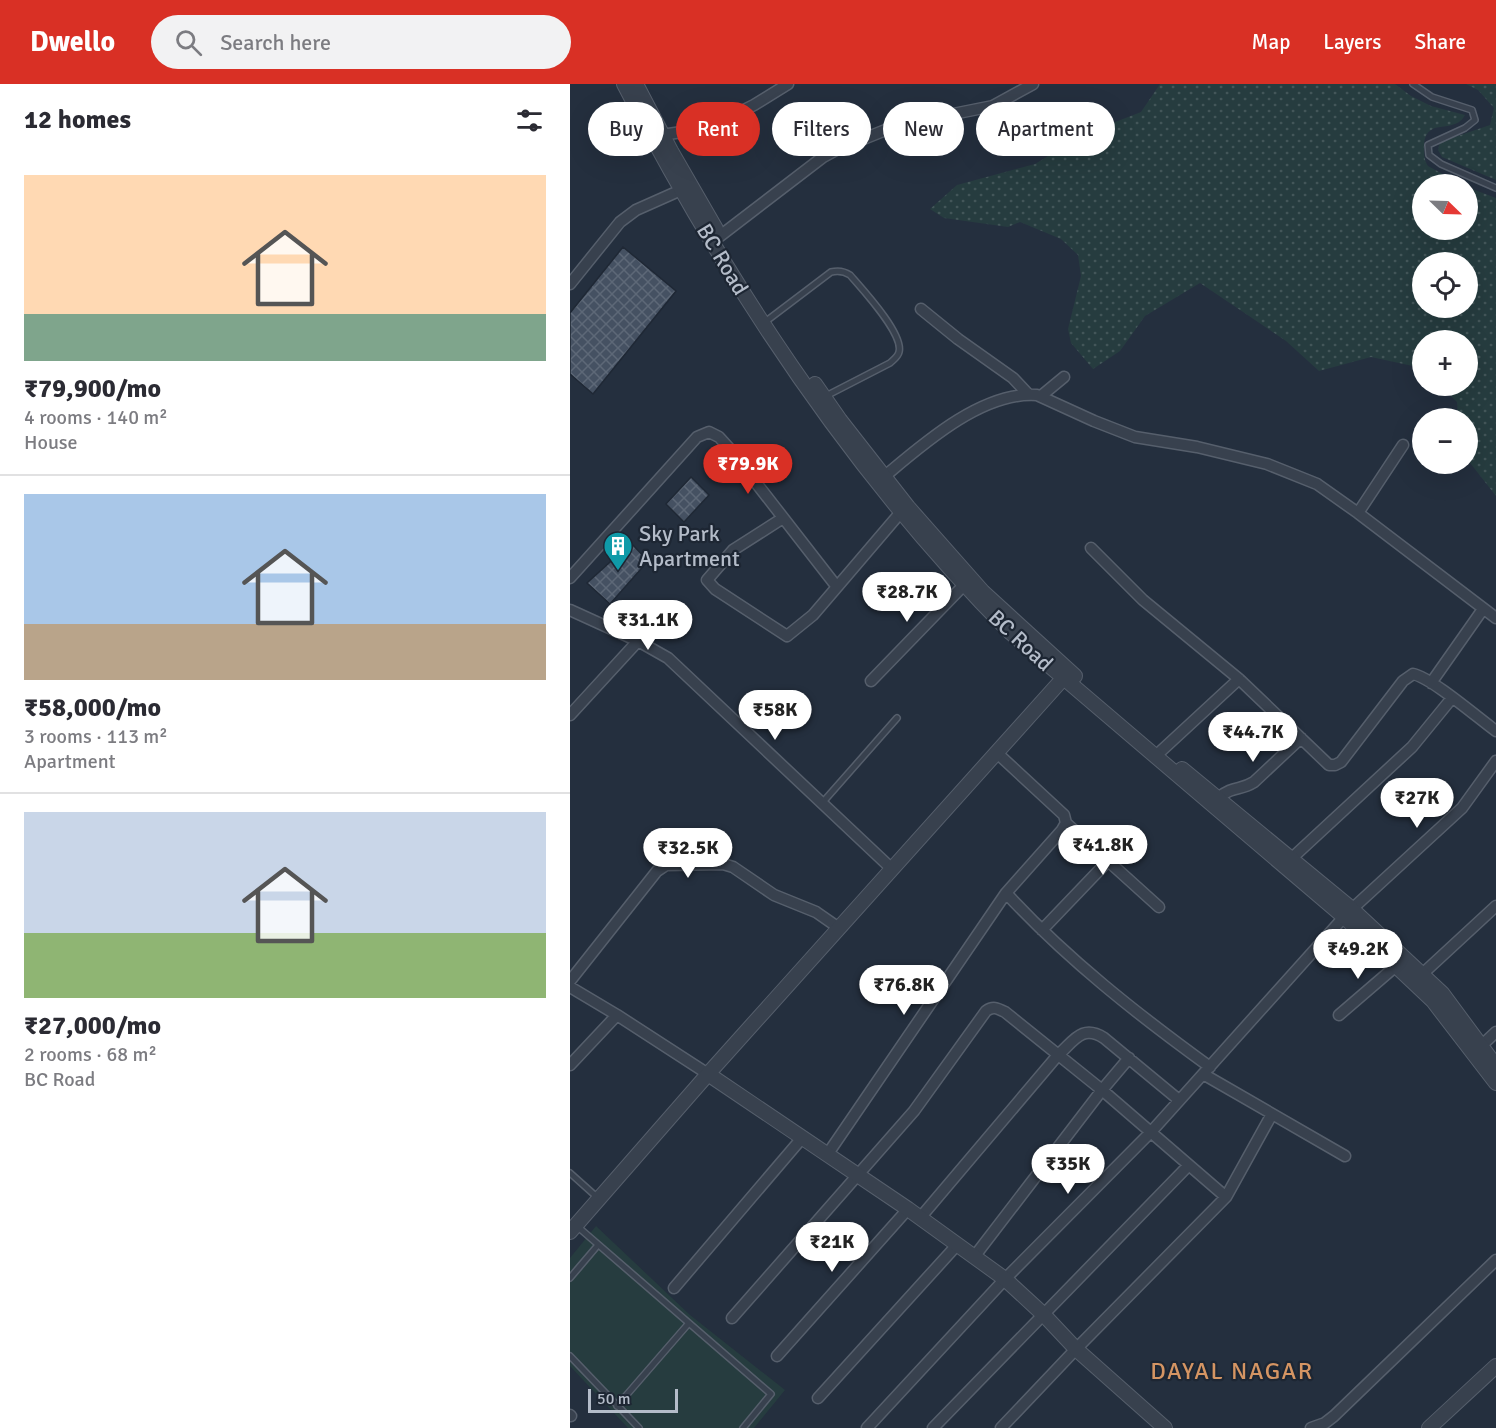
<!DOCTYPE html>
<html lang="en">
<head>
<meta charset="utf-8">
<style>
	:root { --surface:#fff; --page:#f2f2f3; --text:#2b2b33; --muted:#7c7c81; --line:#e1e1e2; --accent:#d93025 }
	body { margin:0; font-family:Signika,sans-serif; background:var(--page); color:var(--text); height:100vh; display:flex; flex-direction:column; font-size:22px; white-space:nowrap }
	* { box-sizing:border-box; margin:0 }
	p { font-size:20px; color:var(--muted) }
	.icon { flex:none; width:33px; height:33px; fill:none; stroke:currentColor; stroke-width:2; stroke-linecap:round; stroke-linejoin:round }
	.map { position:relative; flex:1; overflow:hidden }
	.panel { display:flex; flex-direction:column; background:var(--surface); width:570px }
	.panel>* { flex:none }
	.guide { position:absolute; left:18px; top:18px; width:570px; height:54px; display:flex; gap:12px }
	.needle { width:39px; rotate:113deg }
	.buttons { position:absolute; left:842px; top:90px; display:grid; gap:12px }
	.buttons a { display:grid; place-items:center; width:66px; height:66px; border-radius:50%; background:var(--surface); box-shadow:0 6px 24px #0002; font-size:30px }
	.scale { position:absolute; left:18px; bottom:15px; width:90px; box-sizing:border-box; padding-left:6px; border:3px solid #b4bcc9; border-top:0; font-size:16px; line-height:21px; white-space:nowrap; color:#b4bcc9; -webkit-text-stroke:4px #1d2633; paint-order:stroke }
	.price { position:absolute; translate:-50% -51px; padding:0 14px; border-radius:21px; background:#fff; color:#222; font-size:20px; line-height:39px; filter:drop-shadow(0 2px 3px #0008) }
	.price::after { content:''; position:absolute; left:50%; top:36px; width:18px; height:14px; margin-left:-9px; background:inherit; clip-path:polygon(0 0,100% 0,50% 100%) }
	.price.selected { background:var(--accent); color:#fff }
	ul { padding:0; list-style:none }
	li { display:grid; align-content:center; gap:12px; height:318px; padding:0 24px }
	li+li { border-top:2px solid var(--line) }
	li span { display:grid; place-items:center; height:186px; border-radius:0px; color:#555 }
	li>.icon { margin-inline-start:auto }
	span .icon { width:108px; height:108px; fill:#fffc; stroke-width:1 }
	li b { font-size:26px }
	h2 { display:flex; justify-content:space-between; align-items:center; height:72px; padding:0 24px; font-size:26px }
	.pill { padding:0 21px; border-radius:27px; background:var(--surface); box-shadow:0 6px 24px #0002; font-size:21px; line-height:54px }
	.pill.selected { background:var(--accent); color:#fff }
	header { display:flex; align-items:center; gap:36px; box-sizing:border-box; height:84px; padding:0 30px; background:var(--accent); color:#fff }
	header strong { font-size:28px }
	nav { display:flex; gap:33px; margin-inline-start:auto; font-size:21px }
	.search { width:420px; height:54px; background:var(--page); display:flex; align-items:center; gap:15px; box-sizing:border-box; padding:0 21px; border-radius:33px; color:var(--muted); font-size:22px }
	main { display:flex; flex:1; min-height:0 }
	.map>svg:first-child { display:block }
</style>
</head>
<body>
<header>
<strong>Dwello</strong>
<div class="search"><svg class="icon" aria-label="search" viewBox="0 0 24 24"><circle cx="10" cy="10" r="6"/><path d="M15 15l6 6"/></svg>Search here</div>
<nav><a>Map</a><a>Layers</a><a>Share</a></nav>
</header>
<main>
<section class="panel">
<h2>12 homes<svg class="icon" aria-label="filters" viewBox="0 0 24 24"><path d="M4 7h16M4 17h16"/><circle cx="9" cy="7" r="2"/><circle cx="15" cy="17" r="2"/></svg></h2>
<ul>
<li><span style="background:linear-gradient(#ffd9b3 75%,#7fa58c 0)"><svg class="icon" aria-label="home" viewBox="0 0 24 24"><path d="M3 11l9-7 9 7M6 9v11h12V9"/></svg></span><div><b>₹79,900/mo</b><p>4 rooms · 140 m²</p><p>House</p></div></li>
<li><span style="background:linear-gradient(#a9c7e8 70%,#b9a48a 0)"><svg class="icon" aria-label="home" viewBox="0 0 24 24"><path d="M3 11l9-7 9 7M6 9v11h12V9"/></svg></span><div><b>₹58,000/mo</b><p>3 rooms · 113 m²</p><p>Apartment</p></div></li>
<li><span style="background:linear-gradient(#c9d6e8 65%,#8fb573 0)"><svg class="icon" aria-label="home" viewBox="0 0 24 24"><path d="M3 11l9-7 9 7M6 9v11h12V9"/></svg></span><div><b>₹27,000/mo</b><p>2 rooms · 68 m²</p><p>BC Road</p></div></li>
</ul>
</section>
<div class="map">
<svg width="926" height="1344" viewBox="0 0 926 1344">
	<defs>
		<pattern id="grass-dots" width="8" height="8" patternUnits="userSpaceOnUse" patternTransform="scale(1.5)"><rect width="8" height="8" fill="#263c3f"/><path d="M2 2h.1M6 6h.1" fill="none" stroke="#435659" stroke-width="1.8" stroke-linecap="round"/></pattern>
		<pattern id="building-cross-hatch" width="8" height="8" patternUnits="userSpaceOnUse" patternTransform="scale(1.5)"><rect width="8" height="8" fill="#455162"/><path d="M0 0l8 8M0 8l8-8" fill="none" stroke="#5d6877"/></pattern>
	</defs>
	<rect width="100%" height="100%" fill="#242f3e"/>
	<path fill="url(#grass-dots)" fill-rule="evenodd" d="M590 0H825L841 12 861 22 895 31C884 52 855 31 854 63 854 70 854 76 858 82L891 100H852V146H897V103L926 114V412L897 375V334H888L887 318 870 302H897V256H852V284L801 273 749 287 716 257 630 199 575 232 550 267 523 285 501 259 498 245 511 192 508 171 491 155 450 138 438 143 374 134 360 125 387 101 465 80 514 50 571 28ZM852 178H897V224H852Z
		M896 0H926V96L872 73 868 66 870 58 920 41 924 24 908 6Z"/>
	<path fill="#263c3f" d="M26 1142 120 1231 215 1306 184 1344H58L0 1282V1174Z"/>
	<path fill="url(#building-cross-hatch)" stroke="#1f2835" stroke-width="1.5" d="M53 163 106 207 23 310 0 290V229Z
		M121 393 139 411 114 438 96 420Z
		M61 459 78 477 40 520 17 499Z"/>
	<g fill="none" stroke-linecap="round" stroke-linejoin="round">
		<g stroke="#565f6c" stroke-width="8">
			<path id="service" d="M843 0 862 13 902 26 905 36 895 44 858 61 859 71 871 80 926 104
				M195 238 261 188C269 186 274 187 280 191 292 205 334 250 329 268 328 273 323 276 320 279L254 313
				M253 718 327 634
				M0 1089 28 1114
				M8 1143 201 1310 173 1344
				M0 1194 28 1161
				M0 1272 69 1344
				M47 1322 119 1239"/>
		</g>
		<g stroke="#565f6c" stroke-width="13">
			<path id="minor" d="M92 51 138 44 184 21 218 0
				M150 152 253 73 266 66 328 41 423 22 463 0
				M0 200 50 138 66 126 111 106
				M351 225 388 255 443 294 458 310
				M471 312 494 293
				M315 392C354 359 413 307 467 311L524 337 565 353 627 363 697 380 747 400 788 429 926 534
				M788 429 833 361
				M213 434 163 466 137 496 145 505 217 552 243 531 267 503
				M521 464 573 516 669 595 759 681H765L771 678 833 597 843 590C862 594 908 634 926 647
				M0 494 127 353 139 348 149 353 159 364 267 503 331 428
				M0 526 68 557 0 631
				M68 557 98 574 322 785
				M68 557H76L80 549 104 527
				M301 597 394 501
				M861 599 913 525
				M591 667 669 595
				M427 669 494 731 496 739 492 746 436 809C497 875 567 930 640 983
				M648 714C664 701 670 707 684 698L731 654
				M496 739 589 823
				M722 774 842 663 882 614
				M782 825 892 724 926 677
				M472 846 538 777
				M848 894 926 822
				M0 897 87 787 96 781 153 780 163 783 204 811 246 828 269 844
				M0 903 47 931 138 990
				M769 931 826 882
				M911 962 926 948
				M0 981 47 931
				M633 990 775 1072
				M257 1071 436 809
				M350 1134 488 971C504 957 512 940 534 954L609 1016
				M404 1173 532 1006 559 974
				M104 1204 232 1054
				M162 1234 344 1027 416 927C423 922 427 924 435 928L532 1006 656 1113 702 1030
				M207 1272 338 1125
				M248 1314 387 1161
				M0 1331 1 1332
				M297 1344 435 1195 581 1048 774 833
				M363 1344 618 1082
				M431 1344 506 1265 656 1113
				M741 1344 755 1339 764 1332 926 1176"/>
		</g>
		<g stroke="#565f6c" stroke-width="16">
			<path id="tertiary" d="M54 0C157 199 282 390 441 549L774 833 863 917 926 999
				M66 0 101 67 146 145
				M245 300 270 336 338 423 413 508 505 592
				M612 685 782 825 872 909 926 982
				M138 990 338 1125 435 1195 474 1231 506 1265 595 1344
				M0 1148 138 990 498 589
				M859 1344 926 1282"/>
		</g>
		<use href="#service" stroke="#38414e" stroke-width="5"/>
		<use href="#minor" stroke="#38414e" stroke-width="10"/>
		<use href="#tertiary" stroke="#38414e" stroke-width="14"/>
	</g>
	<defs>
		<g id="building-pin" transform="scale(1.5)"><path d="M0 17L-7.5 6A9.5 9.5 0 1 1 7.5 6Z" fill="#0f9aa8" stroke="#1d2633"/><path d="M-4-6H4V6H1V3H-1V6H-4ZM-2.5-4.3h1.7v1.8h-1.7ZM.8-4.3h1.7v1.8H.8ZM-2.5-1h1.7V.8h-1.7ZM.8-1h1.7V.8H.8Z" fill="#fff"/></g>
	</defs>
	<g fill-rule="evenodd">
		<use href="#building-pin" x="48" y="462"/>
	</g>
	<g text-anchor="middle" stroke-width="4.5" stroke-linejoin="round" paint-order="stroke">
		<g font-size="22" fill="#b4bcc9" stroke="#1d2633">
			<text transform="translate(153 175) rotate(59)" y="8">BC Road</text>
			<text transform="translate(451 556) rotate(43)" y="8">BC Road</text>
		</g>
		<g font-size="22" fill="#b4bcc9" stroke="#1d2633" text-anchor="start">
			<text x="69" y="457">Sky Park<tspan x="69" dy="25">Apartment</tspan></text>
		</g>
		<g font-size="24" letter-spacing="1.5" fill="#d59563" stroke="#1d2633">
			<text x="662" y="1295">DAYAL NAGAR</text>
		</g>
	</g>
</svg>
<div class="buttons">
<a><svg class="needle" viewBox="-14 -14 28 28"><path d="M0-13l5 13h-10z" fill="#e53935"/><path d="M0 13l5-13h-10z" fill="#7c7c81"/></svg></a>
<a><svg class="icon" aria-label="locate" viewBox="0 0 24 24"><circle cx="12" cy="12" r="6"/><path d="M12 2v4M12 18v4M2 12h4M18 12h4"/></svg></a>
<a>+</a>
<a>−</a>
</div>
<div class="scale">50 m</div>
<b class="price selected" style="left:178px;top:411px">₹79.9K</b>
<b class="price" style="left:337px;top:539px">₹28.7K</b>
<b class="price" style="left:78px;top:567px">₹31.1K</b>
<b class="price" style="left:205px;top:657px">₹58K</b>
<b class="price" style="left:683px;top:679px">₹44.7K</b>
<b class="price" style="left:847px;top:745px">₹27K</b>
<b class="price" style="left:533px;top:792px">₹41.8K</b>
<b class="price" style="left:118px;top:795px">₹32.5K</b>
<b class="price" style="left:788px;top:896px">₹49.2K</b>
<b class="price" style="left:334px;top:932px">₹76.8K</b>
<b class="price" style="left:498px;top:1111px">₹35K</b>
<b class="price" style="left:262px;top:1189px">₹21K</b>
<div class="guide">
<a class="pill">Buy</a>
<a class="pill selected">Rent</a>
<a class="pill">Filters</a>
<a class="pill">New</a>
<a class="pill">Apartment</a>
</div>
</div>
</main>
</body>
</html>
